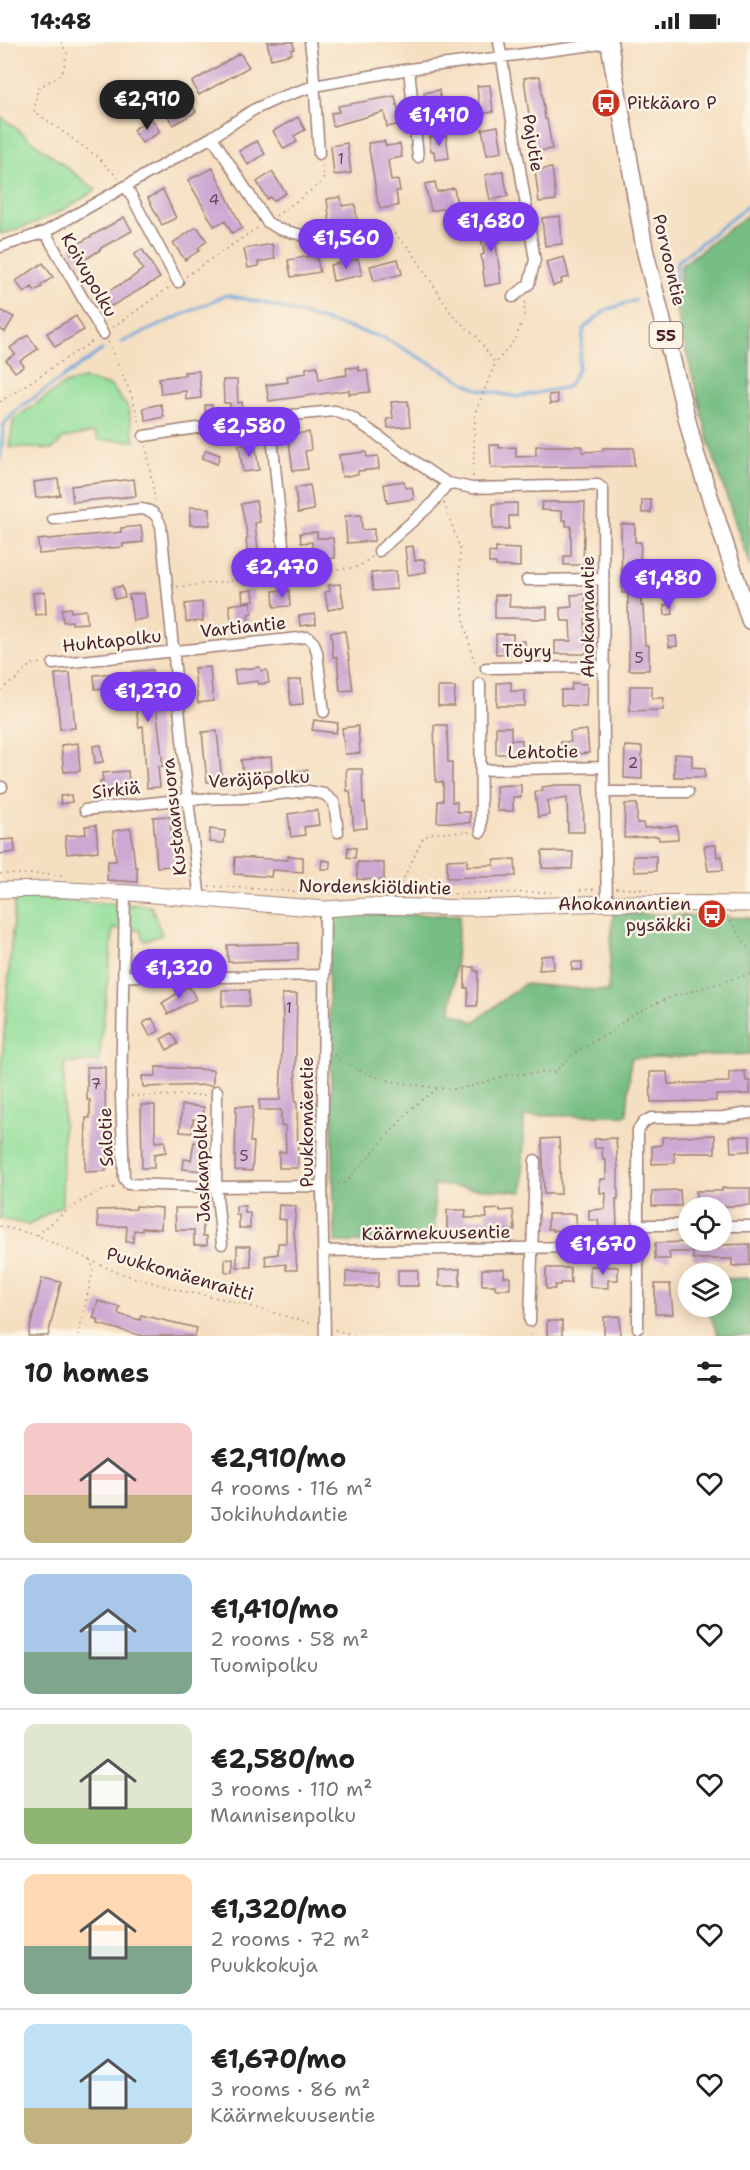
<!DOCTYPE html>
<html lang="en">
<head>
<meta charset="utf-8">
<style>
	:root { --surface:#fff; --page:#f2f2f2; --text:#222; --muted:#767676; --line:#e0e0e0; --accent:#7c3aed }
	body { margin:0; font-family:"Shantell Sans",sans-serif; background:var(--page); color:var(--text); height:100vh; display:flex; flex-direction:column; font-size:22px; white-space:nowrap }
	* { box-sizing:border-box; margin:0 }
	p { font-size:20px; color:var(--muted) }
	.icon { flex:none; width:33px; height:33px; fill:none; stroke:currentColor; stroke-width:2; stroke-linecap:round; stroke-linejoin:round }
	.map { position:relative; height:1294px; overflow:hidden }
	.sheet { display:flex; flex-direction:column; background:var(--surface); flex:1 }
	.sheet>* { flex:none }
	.buttons { position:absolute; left:678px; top:1155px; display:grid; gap:12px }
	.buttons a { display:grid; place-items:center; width:54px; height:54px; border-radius:50%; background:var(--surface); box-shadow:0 3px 15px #0003; font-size:30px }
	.price { position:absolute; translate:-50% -51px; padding:0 14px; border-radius:21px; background:var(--accent); color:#fff; font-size:20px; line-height:39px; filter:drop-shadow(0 2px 3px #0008) }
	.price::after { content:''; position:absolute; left:50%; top:36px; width:18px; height:14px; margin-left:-9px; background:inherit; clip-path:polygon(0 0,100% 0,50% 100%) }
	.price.current { background:#222; color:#fff }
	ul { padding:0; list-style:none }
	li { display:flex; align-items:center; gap:18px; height:150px; padding:0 24px }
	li+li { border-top:2px solid var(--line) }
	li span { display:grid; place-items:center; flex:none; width:168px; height:120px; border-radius:12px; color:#555 }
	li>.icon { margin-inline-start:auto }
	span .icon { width:72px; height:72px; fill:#fffc; stroke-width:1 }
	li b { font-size:26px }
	h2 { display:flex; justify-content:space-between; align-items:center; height:72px; padding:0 24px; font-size:26px }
	.status { display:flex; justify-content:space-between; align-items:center; height:42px; padding:0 30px; background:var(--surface); direction:ltr }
	.status svg { height:16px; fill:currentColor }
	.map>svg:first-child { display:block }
</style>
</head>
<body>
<div class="status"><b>14:48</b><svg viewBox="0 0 49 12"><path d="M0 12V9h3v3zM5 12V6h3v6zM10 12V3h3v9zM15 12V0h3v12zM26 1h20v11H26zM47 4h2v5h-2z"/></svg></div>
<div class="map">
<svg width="750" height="1294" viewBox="0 0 750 1294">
	<rect width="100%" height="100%" fill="#fcf5e5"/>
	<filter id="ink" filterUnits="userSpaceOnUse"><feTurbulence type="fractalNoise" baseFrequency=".0167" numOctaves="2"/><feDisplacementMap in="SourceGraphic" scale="12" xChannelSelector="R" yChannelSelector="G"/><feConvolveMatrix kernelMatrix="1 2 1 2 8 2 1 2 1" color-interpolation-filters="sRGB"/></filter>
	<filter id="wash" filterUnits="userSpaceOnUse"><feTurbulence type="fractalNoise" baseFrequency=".008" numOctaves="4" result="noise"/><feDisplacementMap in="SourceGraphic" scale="24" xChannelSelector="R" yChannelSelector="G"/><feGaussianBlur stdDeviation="1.35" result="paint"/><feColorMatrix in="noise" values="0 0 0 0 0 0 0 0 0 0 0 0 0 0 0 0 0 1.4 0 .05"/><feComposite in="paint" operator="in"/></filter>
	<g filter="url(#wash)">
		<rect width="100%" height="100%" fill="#f5dfc1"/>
		<path fill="#94df9c" stroke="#6f7f64" stroke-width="1.5" d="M0 74 96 148C66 167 35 184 0 192Z
			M84 337 111 344 128 366 135 399 98 398 95 390 64 396 53 407 9 405 14 377 65 342Z
			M15 855 151 864 162 893 144 899 140 888 113 887 99 1020 64 1021 62 1163 29 1183 0 1177V1042Z"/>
		<path fill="#77be84" stroke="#606e58" stroke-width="1.5" d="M750 171V525L710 404 673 256 679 246 681 224Z
			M613 871 750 876V1012L631 1016 627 1073 524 1074 523 1150 434 1143 435 1201 335 1200 327 872 460 873 451 970 474 980 524 942 608 949Z
			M750 1236V1294H718L707 1265 722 1264V1237Z"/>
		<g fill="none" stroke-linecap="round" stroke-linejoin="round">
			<path stroke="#6da6dc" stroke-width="3" d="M670 248 675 246 677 220 750 162
				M122 300 226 253 264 261 384 296 477 347 516 355 568 345 578 327 584 286 606 268 636 258
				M0 417 4 382 18 367 102 308"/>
		</g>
		<g id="blocks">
			<path fill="#cca8d3" d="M267 0H293L294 7 291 8 292 12 271 17Z
				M240 11 249 25 199 53 192 40Z
				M540 34 545 77H547L552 107 534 110 524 36Z
				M490 43 493 70 480 72 477 44Z
				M439 48 444 77 429 80 424 51Z
				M395 54 401 82 387 85 384 70 333 84 331 71 339 70 338 64Z
				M171 56 176 65 189 57 196 70 173 83 161 62Z
				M298 75 305 88 294 94 297 100 284 107 273 89Z
				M151 76 160 90 142 101 133 88Z
				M498 84 502 110 487 113 482 87Z
				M446 93 449 116 435 118 434 109H431L429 95Z
				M257 99 265 112 248 123 239 109Z
				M384 99 386 104 400 102 402 115 388 118 391 139 398 138 400 149H396L398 164 380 167 379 161H378L368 101Z
				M347 101 351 131 334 133 331 104Z
				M213 126 242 186 232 191 225 179 214 184 188 138Z
				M552 126 556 158 539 160 535 128Z
				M503 129 508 154 490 158 485 133Z
				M272 130 286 151 273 159 270 155 267 157 257 140Z
				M435 140 437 150 454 146 457 164 431 169 425 142Z
				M163 148 176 176 162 183 148 156Z
				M341 155 342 164 355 162 357 178 330 182 327 157Z
				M560 174 562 202 545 204 542 176Z
				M124 175 132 189 99 207 100 208 78 222 69 207Z
				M495 179 497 187 501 186 503 195 498 196 499 200 496 201 501 241 485 244 481 213 484 212 479 182Z
				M195 186H198L207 199 198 206 200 208 185 218 173 201Z
				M272 202 275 217 258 220 259 224 248 226 244 207Z
				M142 207 160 236 110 265 108 260 103 263 99 254 130 237 143 227 134 213Z
				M316 213 320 230 291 235 288 218Z
				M564 215 569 235 561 237 562 241 553 244 546 220Z
				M358 217 362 233 333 239 330 223Z
				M398 217 402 232 374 239 370 224Z
				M43 221 53 235 41 243 42 245 35 249 32 245 24 251 16 239Z
				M0 268 14 275 5 290 0 287Z
				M76 274 84 288 55 305 47 291Z
				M28 293 38 307 20 319 24 324 15 330 6 318 15 312 10 306Z
				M317 324 319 337 347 333 346 326 359 325V329L367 328 370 350 349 352V348L269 359 266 343 288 340 287 334 306 331V326Z
				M199 329 201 356 186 358V349L161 352 159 336 185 333 184 330Z
				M223 338H237L238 361 242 360 243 369 230 370V361H224Z
				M557 352 558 361 550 362 549 353Z
				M408 359 410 384 388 386 387 377 393 376 391 360Z
				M161 362 164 375 146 379 143 366Z
				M205 363H212L214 376 206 377Z
				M309 390 311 408 305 409 308 427 293 429 288 393Z
				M255 401 259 428 243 430 239 403Z
				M490 403H499V406L516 405V415L536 414V404H582V410L603 409V406H634V424L491 426Z
				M206 408 220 413 217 422 202 416Z
				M366 410 367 415 378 414 379 427 358 429V432L342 435 339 413Z
				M58 437 60 453 36 456 34 440Z
				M134 437 136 454 73 460 71 444Z
				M404 439 405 446 412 445 414 457 387 461 384 442Z
				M310 443 314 468 298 471 295 446Z
				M642 458H651V471H642Z
				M256 459 260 480 255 481 260 526 249 527 246 497 248 496 241 462Z
				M542 460H585L583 523H564V514H571V484H566V478H562V469L541 468Z
				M517 461V474H509V487H493V462Z
				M190 465 210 466V483H190Z
				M361 473 362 488 374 487V499L347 501 345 474Z
				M621 482H635V500H641L640 522H644L645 540H640L641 564H643L645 603H649V628H629L628 551H622Z
				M141 484 143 500 123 502V505L39 512 38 498 113 491 121 490V486Z
				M317 490V496H333L335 516 313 518 312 500 301 501 300 491Z
				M413 504 415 519 424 517 426 530 408 533 405 505Z
				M496 506 520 507V525L496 524V521H489V510L496 511Z
				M396 529 397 547 373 549 371 531Z
				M340 542 344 565 328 568 325 550 330 549 329 543Z
				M122 544 125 555 115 557 113 546Z
				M253 548 254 558 243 560 242 549Z
				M289 548 290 564 274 565 273 549Z
				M45 550 46 572 35 573 33 551Z
				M144 551 147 576 133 579 129 553Z
				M585 552 587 577H585L586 612H555V599H571L570 579H562L560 566 572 565 571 553Z
				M495 553H510L509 565H547V577L495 576Z
				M202 560 203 579 186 580 185 562Z
				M251 560 252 571 248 572 249 581 232 583 229 563Z
				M672 562 673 572 665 573 664 563Z
				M71 566V570L86 568 87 581 72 582V579L63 580 62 567Z
				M315 572 316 582 300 584 299 574Z
				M345 589 353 648 340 649 337 615H333L331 590Z
				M496 592H513V600L525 599 526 611 496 612Z
				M676 594 677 604 669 605 668 595Z
				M210 625 213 659 198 661 194 626Z
				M260 625 261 629 267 628 269 641 258 642V639L236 642 234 628Z
				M152 628 163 724 158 725 160 745 147 746 143 684 139 685 135 661 125 663 124 653 135 652 132 630Z
				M70 631 75 686 60 687 55 632Z
				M116 631 118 645 95 647 94 633Z
				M301 637 303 662 291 663 288 639Z
				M511 640V649H525V664H497V641Z
				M572 641 587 642 586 664 561 663V648H571Z
				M630 644H652V656H664L663 668 630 669Z
				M438 645H455L454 664H438Z
				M314 678 338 681 336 691 312 688Z
				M434 683H447L448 720H452V760H457V770H470V781L437 780 438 759H443V740H436Z
				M358 684 360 711 345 712 342 686Z
				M496 685H511V698H522V712H496Z
				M587 688 589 711 560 713V700H571L570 690Z
				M217 689 222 739 207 740 202 690Z
				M78 701 80 729 64 730 61 703Z
				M101 703 103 720 95 721 93 704Z
				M625 704 642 705V737L624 736Z
				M674 712 692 713V725L705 726V735H674Z
				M271 715 272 729 243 732 241 718Z
				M346 727H362L363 761 365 760 367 786 354 787 350 749H347Z
				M308 728 307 741 295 740 296 729Z
				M128 729 130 749 101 751 100 739H103L102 731Z
				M512 743H521V755H513V769H497L496 744Z
				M556 743H583L584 790H568L567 756 547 759 549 773 538 775 535 750 543 749 542 745Z
				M71 753 72 760 61 762 60 754Z
				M625 762H637V781H643L644 786 677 784 678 797 659 798 658 794 624 796Z
				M317 768 319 783 304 785 305 793 291 795 288 772Z
				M170 774 173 824 157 825 153 775Z
				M96 783 98 809 67 812 65 794 86 792 85 784Z
				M131 786 135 825H137V840L107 838 108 819H116L113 789Z
				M210 787 225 789 224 801 209 800Z
				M14 797 15 810 0 812V798Z
				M716 803 717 815 722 814 723 828 708 829 704 804Z
				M348 805 356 806 355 816 347 815Z
				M542 809 573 810 572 827 542 826Z
				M288 814 303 815V830L272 828 271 835 234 832 235 815 288 818Z
				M633 814H656V829L634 830Z
				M467 817V824L494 823V818L515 817 516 834 447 836V818Z
				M322 818 330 819V827H321Z
				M357 820 384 821V838L357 837Z
				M298 901V918L228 920 227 903Z
				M553 913 554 927 539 928 541 914Z
				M572 920H582V928H572Z
				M465 925H474V929H478L477 964H468V946H465Z
				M189 944 196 957 168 972 162 961Z
				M222 948H249V964H222Z
				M282 952H297L295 1060H297L298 1126H279V1110H286L285 1084H281V1068H260L259 1058H280L283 980Z
				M152 976 159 989 150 994 143 981Z
				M172 991 178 1002 167 1008 161 997Z
				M87 1025H105L106 1129 85 1130 86 1076H90V1058H87Z
				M156 1025 213 1028V1043L143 1045 142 1034H156Z
				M745 1029 746 1039H750V1052L716 1053V1059L651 1060 650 1030H667L668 1042 729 1040V1030Z
				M141 1063H155V1100L165 1099 166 1110 154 1112V1126H142Z
				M182 1063 204 1065 203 1078 193 1077 192 1091 180 1090Z
				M236 1064 253 1065 250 1100H254L252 1129 235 1128Z
				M715 1093V1111H674L675 1121 652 1122V1104L662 1103V1095Z
				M730 1094H750V1109L731 1110Z
				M559 1096 561 1152H544L542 1097Z
				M616 1096 618 1127V1157H616L617 1187 599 1188 598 1178H589V1168L605 1167 606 1151H600V1137H606V1118H603L602 1106H595L594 1097Z
				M194 1100 207 1102 203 1129 183 1127 184 1117 191 1118Z
				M722 1146H750V1163L697 1166 696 1149H722Z
				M680 1148 681 1164H652V1149Z
				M279 1163 296 1164 294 1188 297 1228H286V1222L266 1224 265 1214 278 1212V1201H286V1178L278 1177Z
				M136 1164 162 1166 161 1187 142 1186V1189L134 1188 133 1200H126L127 1184 98 1185 97 1168 136 1167Z
				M236 1164H245V1171H250V1186H239V1173H236Z
				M175 1166H202L203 1194H207V1203H194V1188H176Z
				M500 1167V1169L513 1168 515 1188 447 1189V1168H466L465 1176H487L486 1168Z
				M548 1172H576V1187L553 1189V1187H548Z
				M721 1199V1203L750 1202V1223L732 1224V1217H693V1210H669L670 1217H655V1201Z
				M237 1204H250L251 1225H237Z
				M225 1217H233V1230H225Z
				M590 1224 618 1225V1238H608V1246L590 1245Z
				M546 1226H570L571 1241H560V1243H555V1247H546Z
				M460 1227V1244H439V1228Z
				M482 1227H504V1235H510V1247H495V1243H482Z
				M398 1228H418V1244H398Z
				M346 1230H379L378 1245 346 1244Z
				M42 1236 61 1240 48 1294H28Z
				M655 1242H670L673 1272H655Z
				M98 1259 120 1265 118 1272 140 1278 141 1273 197 1286 195 1294H143L98 1282 99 1278 93 1276Z
				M620 1274V1294H604V1275Z
				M547 1279H562V1294H547Z"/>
		</g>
	</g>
	<g filter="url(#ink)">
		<use href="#blocks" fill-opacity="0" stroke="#a07f76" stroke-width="1.5"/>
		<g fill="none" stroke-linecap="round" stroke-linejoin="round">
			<g stroke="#a07f76" stroke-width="13">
				<path id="street" d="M310 0 313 23 319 112
					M499 0 535 218 529 242 513 255
					M409 27 418 115
					M212 95 267 180 279 187 336 202 362 198
					M126 144 178 240
					M45 190 103 292
					M0 205 45 190 212 95 253 68 279 56 314 44 409 27 609 1
					M270 375 286 533
					M144 394 270 375 335 369 351 375 433 432 448 441 472 446 598 443 603 447 604 725 607 861
					M53 477 141 467C153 468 157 473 161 484L188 757 200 858
					M379 509 432 462 448 441
					M527 538 603 537
					M53 622 308 595 314 601 317 610 324 670
					M486 626 605 625
					M480 642 481 790
					M482 728 604 725
					M0 745H2
					M605 750H688
					M85 768 188 757 244 756 308 749 324 752 334 760 338 790
					M125 851 121 1054 124 1136 128 1142 216 1145 322 1144
					M124 934 212 935
					M220 935 324 933
					M217 1049 216 1145 222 1202
					M638 1183H688
					M722 1184H750
					M638 1204V1286
					M324 1209 638 1204V1088L644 1080 651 1076 723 1075 750 1071
					M530 1279 535 1118
					M325 1294 322 1144 325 867"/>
			</g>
			<g stroke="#a07f76" stroke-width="17">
				<path id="secondary" d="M0 848 47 847 130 851 325 867 367 864 474 866 607 861 750 862"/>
			</g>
			<g stroke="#a07f76" stroke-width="19">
				<path id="primary" d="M609 0 645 209 695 409 750 579"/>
			</g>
			<path stroke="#a07f76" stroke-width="1.5" stroke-dasharray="1.5 4.5" stroke-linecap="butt" d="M61 0 67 11 62 32 38 46 34 69 98 115 119 137
				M276 174 321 141 324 136 321 121
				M372 195 392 189 411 208 453 274 476 294 495 321
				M186 234 257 186
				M113 285 170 245
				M108 300 131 352 141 384
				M0 360 94 298
				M146 404 155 458
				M473 435 475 371 495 322 516 296 524 273 525 260
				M444 461 460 506V543L465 584 475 623
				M296 532 358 525 372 515
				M177 545 276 534
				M0 648 18 636 31 622 43 621
				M0 832H50L66 834
				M209 844 338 852
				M616 846 653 848
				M580 848 596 847
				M396 852 423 796 433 791 471 790
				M436 852 551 850
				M727 874 750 908
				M334 1013 354 1026 373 1034 391 1039 437 1046 453 1047 473 1044 506 1033 554 1030 578 1008 611 990 629 975 646 966 668 956 750 932
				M131 1054 207 1053
				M332 1143 346 1140 415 1063 437 1047
				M0 1184 36 1193 116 1230 181 1249 228 1258 313 1282
				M37 1193C62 1173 85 1151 117 1145
				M335 1288 358 1294
				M78 1294 93 1229 92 1221
				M530 1294V1288"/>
			<use href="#street" stroke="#fff" stroke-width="10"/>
			<use href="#secondary" stroke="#fff" stroke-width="15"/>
			<use href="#primary" stroke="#fff" stroke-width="16"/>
		</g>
	</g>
	<defs>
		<g id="bus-disc" transform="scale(1.5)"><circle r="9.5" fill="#c8321e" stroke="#fcf5e5"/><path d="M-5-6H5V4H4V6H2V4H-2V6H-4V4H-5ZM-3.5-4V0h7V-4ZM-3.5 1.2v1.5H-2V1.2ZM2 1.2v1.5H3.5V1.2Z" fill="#fff"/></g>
	</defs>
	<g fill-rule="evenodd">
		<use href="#bus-disc" x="606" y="61"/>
		<use href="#bus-disc" x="712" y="872"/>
	</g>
	<g text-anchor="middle" stroke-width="5" stroke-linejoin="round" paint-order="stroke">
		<g font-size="15" fill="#6a4155">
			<text x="341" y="122">1</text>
			<text x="214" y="163">4</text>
			<text x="639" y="621">5</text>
			<text x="633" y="726">2</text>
			<text x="289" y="971">1</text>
			<text x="96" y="1047">7</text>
			<text x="244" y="1119">5</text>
		</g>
		<rect fill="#fcf5e5" stroke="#7f5f63" stroke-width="1.5" x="649.5" y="280" width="33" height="26" rx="4.5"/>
		<g font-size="16" font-weight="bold" fill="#4a1f2b">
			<text x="666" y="299">55</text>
		</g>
		<g font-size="18" fill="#4a1f2b" stroke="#fcf5e5" text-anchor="start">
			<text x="627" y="67">Pitkäaro P</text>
			<text x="691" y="868" text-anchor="end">Ahokannantien<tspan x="691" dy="21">pysäkki</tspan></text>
		</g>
		<g font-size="18" fill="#4a1f2b" stroke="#fcf5e5">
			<text transform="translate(533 101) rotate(81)" y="6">Pajutie</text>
			<text transform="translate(669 218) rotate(77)" y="6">Porvoontie</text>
			<text transform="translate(89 233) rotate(60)" y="6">Koivupolku</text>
			<text transform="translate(588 575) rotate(-90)" y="6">Ahokannantie</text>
			<text transform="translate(243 585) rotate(-6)" y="6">Vartiantie</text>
			<text transform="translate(112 599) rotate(-6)" y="6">Huhtapolku</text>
			<text x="527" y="615">Töyry</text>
			<text transform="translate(543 710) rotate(-1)" y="6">Lehtotie</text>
			<text transform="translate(259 737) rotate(-3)" y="6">Veräjäpolku</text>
			<text transform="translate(116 748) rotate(-6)" y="6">Sirkiä</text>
			<text transform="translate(174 775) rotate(-96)" y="6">Kustaansuora</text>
			<text transform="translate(375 845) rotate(1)" y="6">Nordenskiöldintie</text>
			<text transform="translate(307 1080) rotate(-90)" y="6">Puukkomäentie</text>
			<text transform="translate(106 1095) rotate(-92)" y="6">Salotie</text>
			<text transform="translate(202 1126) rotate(-92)" y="6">Jaskanpolku</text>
			<text transform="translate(436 1191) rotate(-1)" y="6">Käärmekuusentie</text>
			<text transform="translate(180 1232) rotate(16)" y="6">Puukkomäenraitti</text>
		</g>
	</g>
</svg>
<div class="buttons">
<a><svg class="icon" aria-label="locate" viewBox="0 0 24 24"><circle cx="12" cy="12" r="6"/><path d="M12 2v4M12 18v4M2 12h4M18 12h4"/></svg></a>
<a><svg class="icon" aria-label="layers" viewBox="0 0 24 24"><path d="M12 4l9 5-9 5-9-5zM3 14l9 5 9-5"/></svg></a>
</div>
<b class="price current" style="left:147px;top:89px">€2,910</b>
<b class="price" style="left:439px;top:105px">€1,410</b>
<b class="price" style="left:491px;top:211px">€1,680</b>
<b class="price" style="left:346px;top:228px">€1,560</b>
<b class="price" style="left:249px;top:416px">€2,580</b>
<b class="price" style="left:282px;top:557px">€2,470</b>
<b class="price" style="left:668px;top:568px">€1,480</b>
<b class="price" style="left:148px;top:681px">€1,270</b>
<b class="price" style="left:179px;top:958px">€1,320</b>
<b class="price" style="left:603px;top:1234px">€1,670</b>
</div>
<section class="sheet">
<h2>10 homes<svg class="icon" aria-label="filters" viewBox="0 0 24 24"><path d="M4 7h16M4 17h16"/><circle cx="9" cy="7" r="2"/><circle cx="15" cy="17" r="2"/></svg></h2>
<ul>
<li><span style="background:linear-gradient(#f6c9c9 60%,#c2b280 0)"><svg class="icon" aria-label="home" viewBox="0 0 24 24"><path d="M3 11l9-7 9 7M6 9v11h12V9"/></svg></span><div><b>€2,910/mo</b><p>4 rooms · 116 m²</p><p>Jokihuhdantie</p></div><svg class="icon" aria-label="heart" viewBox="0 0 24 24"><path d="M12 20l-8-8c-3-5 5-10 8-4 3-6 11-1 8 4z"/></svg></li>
<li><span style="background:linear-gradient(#a9c7e8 65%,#7fa58c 0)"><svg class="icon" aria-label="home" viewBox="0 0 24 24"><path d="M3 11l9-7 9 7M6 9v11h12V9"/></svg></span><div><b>€1,410/mo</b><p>2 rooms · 58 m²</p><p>Tuomipolku</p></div><svg class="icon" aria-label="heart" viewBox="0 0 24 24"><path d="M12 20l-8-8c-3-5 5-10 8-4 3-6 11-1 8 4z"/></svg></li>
<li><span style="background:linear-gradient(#dfe7d0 70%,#8fb573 0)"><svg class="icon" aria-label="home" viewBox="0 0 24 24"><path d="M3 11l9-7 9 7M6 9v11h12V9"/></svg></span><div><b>€2,580/mo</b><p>3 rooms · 110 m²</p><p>Mannisenpolku</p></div><svg class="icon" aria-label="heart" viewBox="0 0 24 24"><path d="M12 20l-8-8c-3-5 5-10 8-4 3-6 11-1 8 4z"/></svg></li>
<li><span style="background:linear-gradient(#ffd9b3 60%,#7fa58c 0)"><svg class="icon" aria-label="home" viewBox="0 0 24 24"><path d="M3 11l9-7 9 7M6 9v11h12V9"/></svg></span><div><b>€1,320/mo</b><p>2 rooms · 72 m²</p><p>Puukkokuja</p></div><svg class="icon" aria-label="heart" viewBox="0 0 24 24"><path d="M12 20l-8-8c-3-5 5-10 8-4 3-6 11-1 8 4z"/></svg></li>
<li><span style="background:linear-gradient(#bfe0f5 70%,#c2b280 0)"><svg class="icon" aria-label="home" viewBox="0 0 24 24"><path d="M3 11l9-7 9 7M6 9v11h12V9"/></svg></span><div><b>€1,670/mo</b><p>3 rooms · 86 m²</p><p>Käärmekuusentie</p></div><svg class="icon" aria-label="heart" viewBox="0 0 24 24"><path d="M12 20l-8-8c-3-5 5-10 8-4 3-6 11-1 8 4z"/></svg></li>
</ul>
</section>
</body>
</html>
